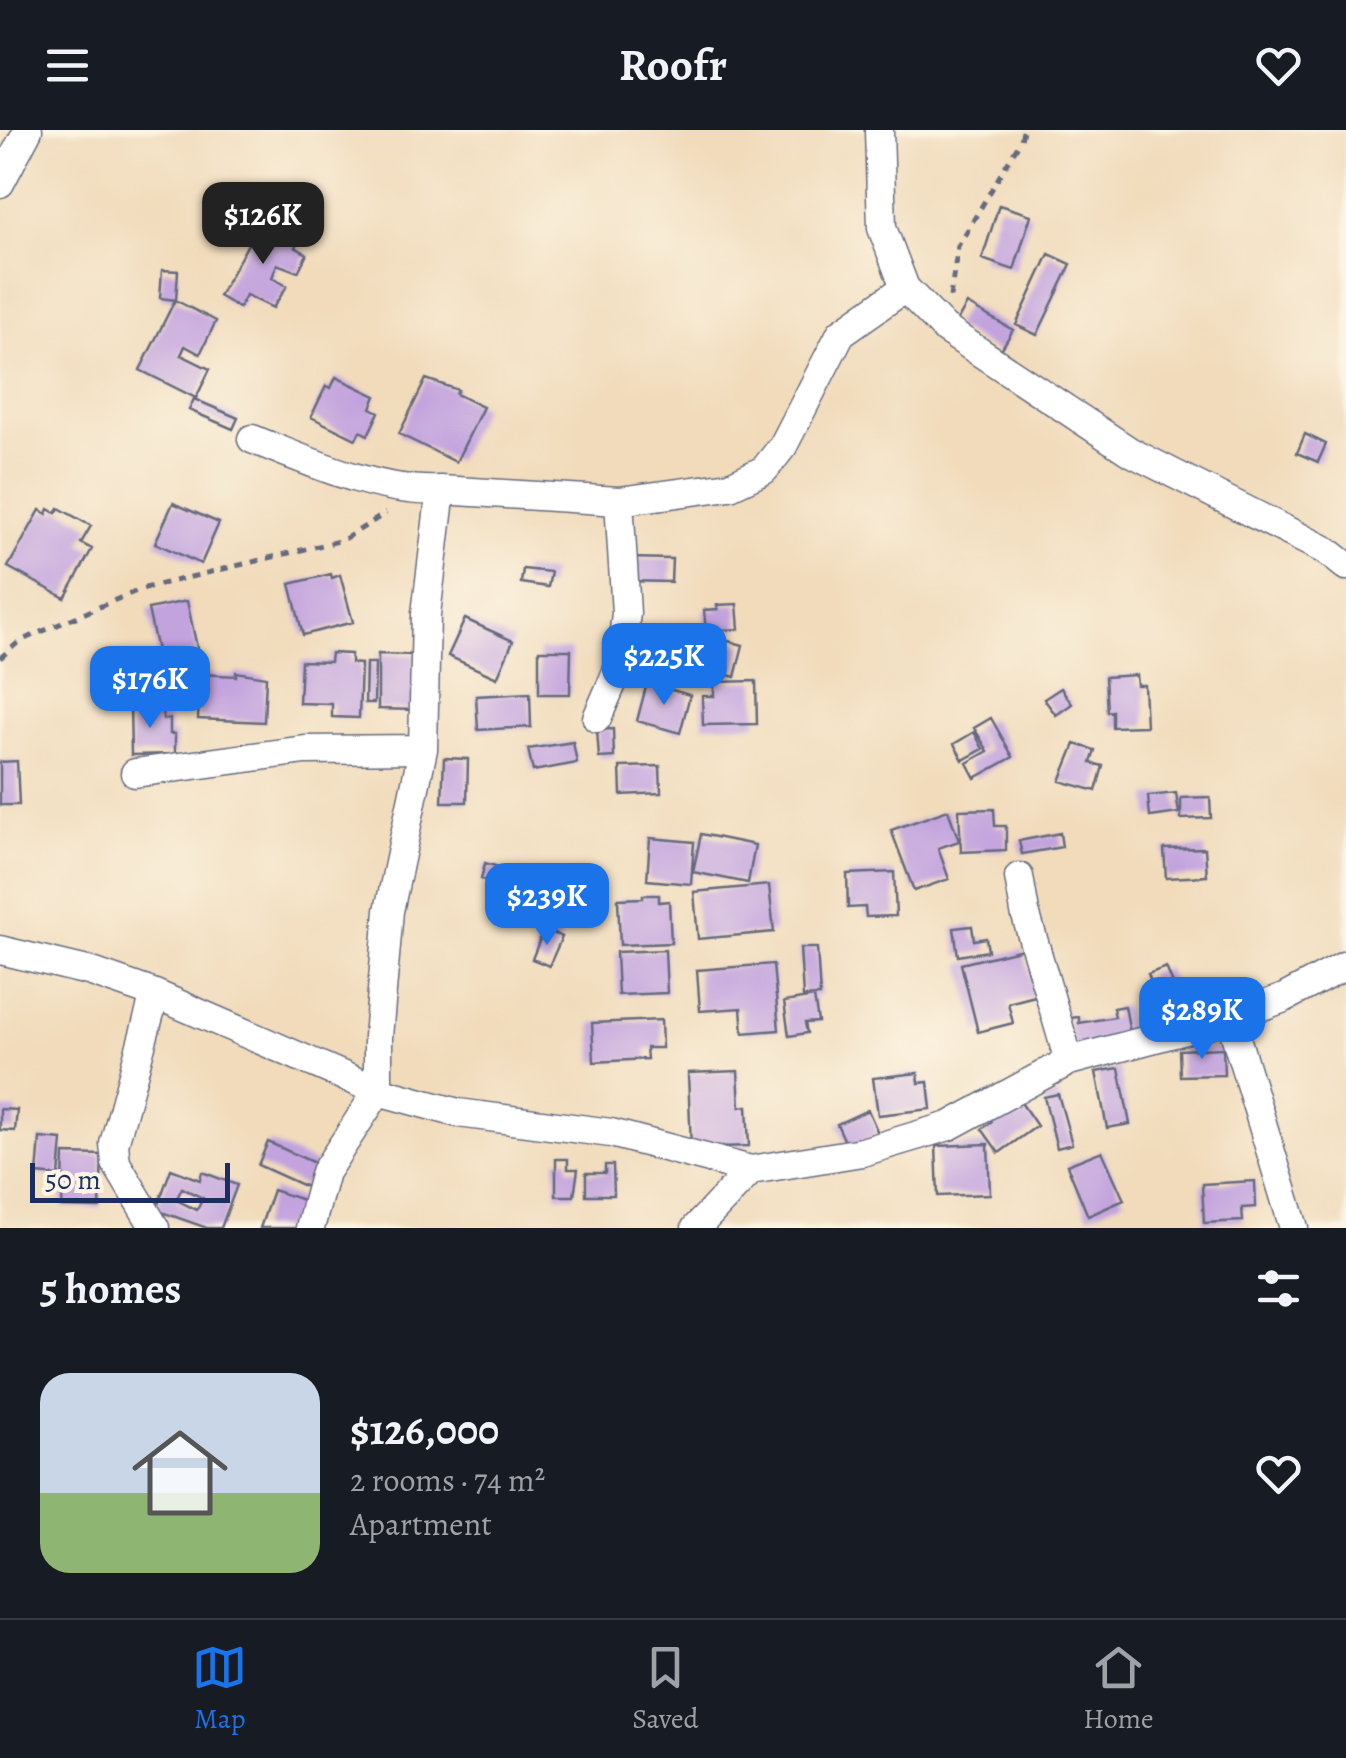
<!DOCTYPE html>
<html lang="en">
<head>
<meta charset="utf-8">
<style>
	:root { --surface:#171b24; --page:#20242c; --text:#f1f3f6; --muted:#9ea1a6; --line:#363941; --accent:#1a73e8 }
	body { margin:0; font-family:Alegreya,serif; background:var(--page); color:var(--text); height:100vh; display:flex; flex-direction:column; font-size:38px; white-space:nowrap }
	* { box-sizing:border-box; margin:0 }
	p { font-size:32px; color:var(--muted) }
	.icon { flex:none; width:55px; height:55px; fill:none; stroke:currentColor; stroke-width:2; stroke-linecap:round; stroke-linejoin:round }
	.map { position:relative; height:1098px; overflow:hidden }
	.sheet { display:flex; flex-direction:column; background:var(--surface); flex:1 }
	.sheet>* { flex:none }
	.scale { position:absolute; left:30px; bottom:25px; width:200px; box-sizing:border-box; padding-left:10px; border:5px solid #1b2f5e; border-top:0; font-size:28px; line-height:35px; white-space:nowrap; color:#1b2f5e; -webkit-text-stroke:8px #fcf5e5; paint-order:stroke }
	.price { position:absolute; translate:-50% -85px; padding:0 22px; border-radius:20px; background:var(--accent); color:#fff; font-size:32px; line-height:65px; filter:drop-shadow(0 2px 5px #0008) }
	.price::after { content:''; position:absolute; left:50%; top:60px; width:30px; height:22px; margin-left:-15px; background:inherit; clip-path:polygon(0 0,100% 0,50% 100%) }
	.price.current { background:#222; color:#fff }
	ul { padding:0; list-style:none }
	li { display:flex; align-items:center; gap:30px; height:250px; padding:0 40px }
	li span { display:grid; place-items:center; flex:none; width:280px; height:200px; border-radius:30px; color:#555 }
	li>.icon { margin-inline-start:auto }
	span .icon { width:120px; height:120px; fill:#fffc; stroke-width:1 }
	li b { font-size:42px }
	h2 { display:flex; justify-content:space-between; align-items:center; height:120px; padding:0 40px; font-size:42px }
	header { display:flex; justify-content:space-between; align-items:center; height:130px; padding:0 40px; background:var(--surface); font-size:45px; font-weight:700 }
	.tabs { display:flex; justify-content:space-around; align-items:center; height:140px; border-top:2px solid var(--line); background:var(--surface); font-size:28px; color:var(--muted) }
	.tabs a { display:grid; justify-items:center; gap:5px }
	.tabs .current { color:var(--accent) }
	.map>svg:first-child { display:block }
</style>
</head>
<body>
<header><svg class="icon" aria-label="menu" viewBox="0 0 24 24"><path d="M4 6h16M4 12h16M4 18h16"/></svg>Roofr<svg class="icon" aria-label="heart" viewBox="0 0 24 24"><path d="M12 20l-8-8c-3-5 5-10 8-4 3-6 11-1 8 4z"/></svg></header>
<div class="map">
<svg width="1346" height="1098" viewBox="0 0 1346 1098">
	<rect width="100%" height="100%" fill="#fcf5e5"/>
	<filter id="ink" filterUnits="userSpaceOnUse"><feTurbulence type="fractalNoise" baseFrequency=".01" numOctaves="2"/><feDisplacementMap in="SourceGraphic" scale="20" xChannelSelector="R" yChannelSelector="G"/><feConvolveMatrix kernelMatrix="1 2 1 2 8 2 1 2 1" color-interpolation-filters="sRGB"/></filter>
	<filter id="wash" filterUnits="userSpaceOnUse"><feTurbulence type="fractalNoise" baseFrequency=".0048" numOctaves="4" result="noise"/><feDisplacementMap in="SourceGraphic" scale="40" xChannelSelector="R" yChannelSelector="G"/><feGaussianBlur stdDeviation="2.25" result="paint"/><feColorMatrix in="noise" values="0 0 0 0 0 0 0 0 0 0 0 0 0 0 0 0 0 1.4 0 .05"/><feComposite in="paint" operator="in"/></filter>
	<g filter="url(#wash)">
		<rect width="100%" height="100%" fill="#f1dbbb"/>
		<g id="blocks">
			<path fill="#c2a3de" fill-rule="evenodd" d="M999 75 1031 85 1014 140 982 129Z
				M261 91 299 110 295 117 307 124 298 142 277 134 272 148 287 156 273 178 246 165 239 178 219 166Z
				M1049 124 1071 134 1037 205 1016 195Z
				M162 140 178 141 176 170 160 168Z
				M175 170 216 191 200 224 185 216 181 225 210 239 196 268 140 240Z
				M967 174 1013 200 999 223 954 196Z
				M336 247 376 266 371 278 379 282 368 305 360 301 356 309 311 287 326 256 331 258Z
				M426 249 458 260 456 264 483 277 456 332 399 304Z
				M194 269 238 288 233 299 189 280Z
				M1305 304 1326 314 1318 332 1297 323Z
				M173 373 219 393 201 434 155 413Z
				M59 378 91 396 81 413 92 419 65 468 8 437 40 380 47 384 49 379 56 383Z
				M628 428 672 429 671 452 627 451Z
				M523 439 551 442 548 457 521 453Z
				M331 444 332 448 340 445 353 492 303 505 290 454Z
				M187 471 198 522 159 530 148 479Z
				M737 474 739 499 706 501 704 480 718 479 717 475Z
				M465 489 513 511 497 548 448 526Z
				M698 503 743 515 735 547 690 535Z
				M539 520H571L570 564H539Z
				M331 523 351 524V533L361 534 359 588 332 587V574L299 573 301 531 330 532Z
				M378 524 416 525 415 580 378 579Z
				M366 533H375L374 573H365Z
				M236 542 266 547 264 592 198 589 200 544 236 546Z
				M1136 545 1137 555H1144L1146 596 1112 597V581L1107 582 1105 547Z
				M756 551 757 594 703 595 702 566H714V552Z
				M647 553 690 565 680 603 637 591Z
				M1061 558 1072 574 1056 585 1044 569Z
				M530 563 531 597 478 600 476 566Z
				M162 573 163 589H170V604H175V624L131 625 130 574Z
				M991 588 1013 627 975 648 967 633 988 621 974 598Z
				M613 599 614 627 599 628 597 600Z
				M974 602 983 619 963 630 954 614Z
				M573 612 577 633 533 641 528 619Z
				M1075 614 1095 620 1091 633 1103 636 1096 661 1060 651Z
				M444 628 468 629 467 672H442Z
				M17 631 19 675H0V632Z
				M660 636 661 663 621 665 620 637Z
				M1176 663 1179 683 1150 687 1148 666Z
				M1210 667 1211 688 1181 689V668Z
				M994 679 995 696H1006V720L961 722 959 680Z
				M948 680 959 711 938 718 949 749 914 761 891 700Z
				M1060 703 1062 717 1022 724 1019 711Z
				M701 704 755 715 748 753 693 742Z
				M650 708 694 712 691 754 647 750Z
				M1205 718 1207 746 1166 748 1164 719Z
				M485 733 499 737 495 752 481 749Z
				M894 742 896 786 866 787 865 777 848 778 847 744Z
				M769 755 774 802 698 809 694 762Z
				M643 765H659V772L669 771 671 813 620 815 618 769 643 768Z
				M972 796 974 810 986 808 988 821 958 826 954 798Z
				M544 799 562 807 549 836 532 829Z
				M800 818H817L820 866 803 867Z
				M1023 819 1035 866 1008 873 1013 893 978 902 961 834Z
				M665 820 667 863 618 865 616 822Z
				M773 834 779 900 743 903 741 878 700 881 697 840Z
				M1166 837 1175 859 1157 866 1148 844Z
				M814 867 818 892 805 893 807 903 789 906 784 872Z
				M1125 876 1131 908 1073 917 1069 888 1079 887V893L1115 887 1113 878Z
				M661 890 662 918H646L647 929 594 932 592 893Z
				M1223 918 1224 945 1180 946 1179 920Z
				M1119 938 1130 994 1107 998 1096 942Z
				M738 941 740 977 747 976 749 1016 691 1018 688 943Z
				M918 943 919 953 928 952 931 979 878 985 873 948Z
				M1058 964 1072 1014 1057 1018 1044 967Z
				M1020 971 1037 996 999 1023 982 999 992 992 986 982Z
				M0 979 17 980 15 1001 0 1000Z
				M868 980 879 1005 848 1018 837 994Z
				M40 1008 62 1010 59 1046 37 1044Z
				M268 1012 321 1036 311 1059 258 1035Z
				M988 1014 990 1064 938 1066 936 1016Z
				M1102 1021 1124 1070 1088 1086 1067 1035Z
				M64 1024 102 1025 100 1078 62 1077Z
				M556 1029H568V1039H578L574 1066H556Z
				M605 1035H613L614 1065H586V1043H605Z
				M171 1039 200 1050 202 1042 237 1055 221 1098H207L156 1080ZM182 1058 203 1068 197 1080 176 1070Z
				M1255 1051 1256 1077 1242 1078 1243 1091 1204 1093 1202 1054Z
				M273 1060 306 1071 297 1098H260Z"/>
		</g>
	</g>
	<g filter="url(#ink)">
		<use href="#blocks" fill-opacity="0" stroke="#666b7f" stroke-width="2.5"/>
		<g fill="none" stroke-linecap="round" stroke-linejoin="round">
			<g stroke="#666b7f" stroke-width="31">
				<path id="minor" d="M879 0 882 98 905 158 945 199 1129 321 1327 421 1346 436
					M0 53 28 0
					M252 309C308 331 380 364 441 360L619 371 730 356 764 340 783 316 841 203 905 158
					M597 588 620 535 626 483 619 371
					M135 643 305 620 423 619
					M1019 747 1025 782 1069 931
					M0 820 92 842 155 864 378 961 458 983 611 1003 751 1040 862 1022 949 996 1069 931 1230 888 1284 868 1346 835
					M1230 888 1294 1098
					M155 1098 116 1033 114 1014 155 864
					M310 1098 325 1042 378 961V907L389 781 423 619 426 484 441 360
					M696 1098 751 1040"/>
			</g>
			<path stroke="#666b7f" stroke-width="5" stroke-dasharray="8 8" stroke-linecap="butt" d="M950 167 958 116 1021 10 1023 0
				M0 528 20 511 141 459 343 410 386 383"/>
			<use href="#minor" stroke="#fff" stroke-width="28"/>
		</g>
	</g>
</svg>
<div class="scale">50 m</div>
<b class="price current" style="left:263px;top:137px">$126K</b>
<b class="price" style="left:664px;top:578px">$225K</b>
<b class="price" style="left:150px;top:601px">$176K</b>
<b class="price" style="left:547px;top:818px">$239K</b>
<b class="price" style="left:1202px;top:932px">$289K</b>
</div>
<section class="sheet">
<h2>5 homes<svg class="icon" aria-label="filters" viewBox="0 0 24 24"><path d="M4 7h16M4 17h16"/><circle cx="9" cy="7" r="2"/><circle cx="15" cy="17" r="2"/></svg></h2>
<ul>
<li><span style="background:linear-gradient(#c9d6e8 60%,#8fb573 0)"><svg class="icon" aria-label="home" viewBox="0 0 24 24"><path d="M3 11l9-7 9 7M6 9v11h12V9"/></svg></span><div><b>$126,000</b><p>2 rooms · 74 m²</p><p>Apartment</p></div><svg class="icon" aria-label="heart" viewBox="0 0 24 24"><path d="M12 20l-8-8c-3-5 5-10 8-4 3-6 11-1 8 4z"/></svg></li>
</ul>
</section>
<nav class="tabs">
<a class="current"><svg class="icon" aria-label="map" viewBox="0 0 24 24"><path d="M3 6l6-2 6 2 6-2v14l-6 2-6-2-6 2zM9 4v14M15 6v14"/></svg>Map</a>
<a><svg class="icon" aria-label="saved" viewBox="0 0 24 24"><path d="M7 4h10v16l-5-4-5 4z"/></svg>Saved</a>
<a><svg class="icon" aria-label="home" viewBox="0 0 24 24"><path d="M3 11l9-7 9 7M6 9v11h12V9"/></svg>Home</a>
</nav>
</body>
</html>
